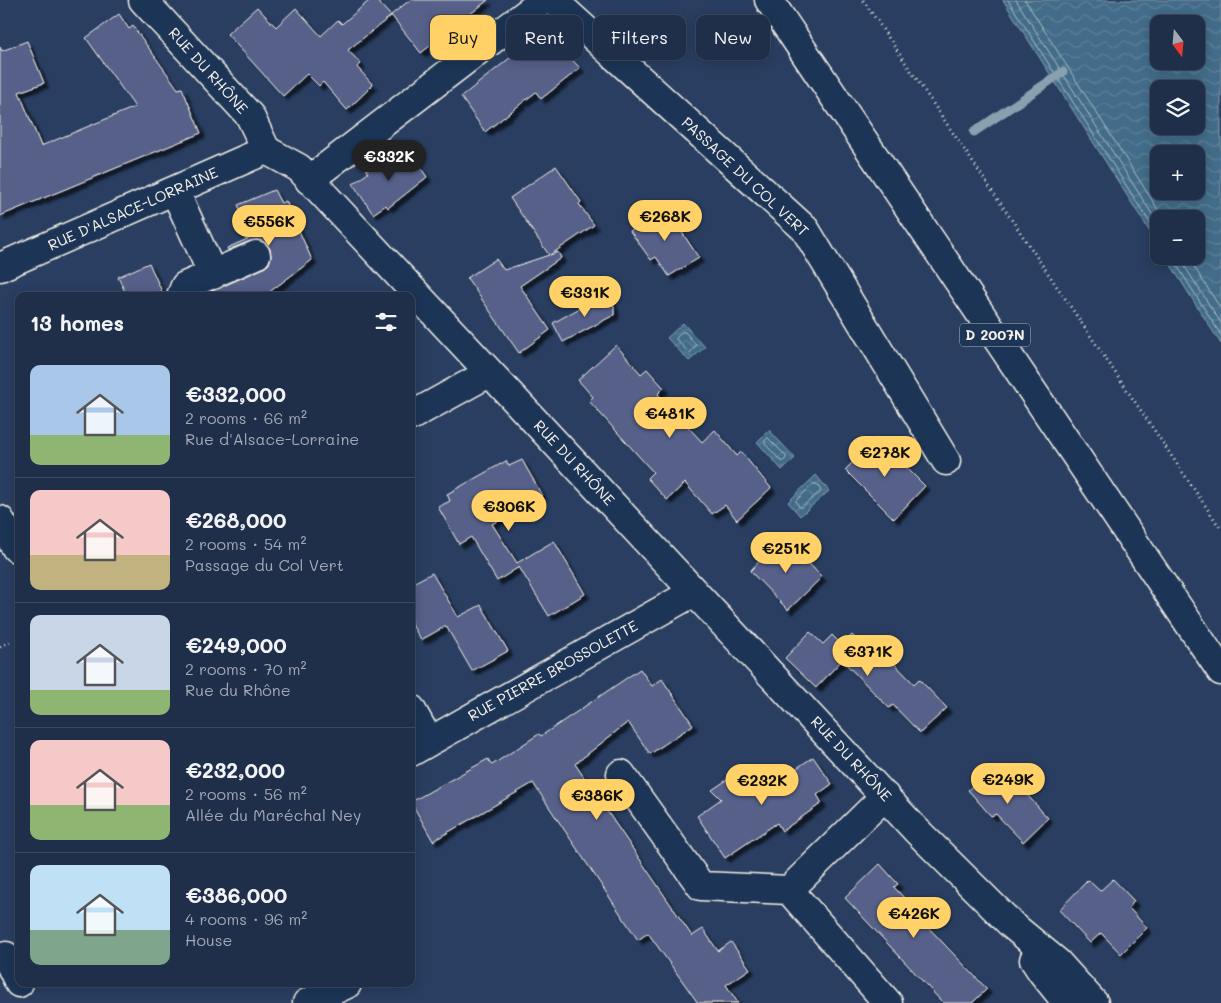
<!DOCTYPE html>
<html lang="en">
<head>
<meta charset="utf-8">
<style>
	:root { --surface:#1f2e49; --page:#273650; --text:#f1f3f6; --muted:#a1a8b4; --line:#3c4a61; --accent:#ffd166 }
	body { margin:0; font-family:Mali,sans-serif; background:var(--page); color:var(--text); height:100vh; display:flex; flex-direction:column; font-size:19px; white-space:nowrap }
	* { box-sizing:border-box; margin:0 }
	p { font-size:16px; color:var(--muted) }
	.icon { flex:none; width:28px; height:28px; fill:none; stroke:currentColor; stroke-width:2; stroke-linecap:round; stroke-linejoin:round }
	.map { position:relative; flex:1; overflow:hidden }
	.sheet { position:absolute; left:15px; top:292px; width:400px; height:695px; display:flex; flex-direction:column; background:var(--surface); border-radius:10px; box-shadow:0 2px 12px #0003,0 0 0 1px var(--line) }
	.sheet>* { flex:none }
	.guide { position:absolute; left:430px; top:15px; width:475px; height:45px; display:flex; gap:10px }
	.needle { width:32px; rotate:164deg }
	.controls { position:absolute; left:1150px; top:15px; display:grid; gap:10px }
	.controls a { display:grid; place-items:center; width:55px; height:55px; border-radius:10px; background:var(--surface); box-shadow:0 2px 12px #0003,0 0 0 1px var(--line); font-size:25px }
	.price { position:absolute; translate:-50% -42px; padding:0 11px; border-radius:18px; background:var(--accent); color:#111; font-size:16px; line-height:32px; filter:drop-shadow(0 1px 2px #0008) }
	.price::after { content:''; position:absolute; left:50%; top:30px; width:15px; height:11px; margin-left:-8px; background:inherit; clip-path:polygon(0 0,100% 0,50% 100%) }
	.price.current { background:#222; color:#fff }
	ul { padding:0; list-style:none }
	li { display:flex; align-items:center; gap:15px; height:125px; padding:0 15px }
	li+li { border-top:1px solid var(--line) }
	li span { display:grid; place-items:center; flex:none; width:140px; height:100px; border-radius:10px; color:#555 }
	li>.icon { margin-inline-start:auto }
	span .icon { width:60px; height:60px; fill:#fffc; stroke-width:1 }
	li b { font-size:21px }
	h2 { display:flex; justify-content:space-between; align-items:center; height:60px; padding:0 15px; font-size:21px }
	.pill { padding:0 18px; border-radius:10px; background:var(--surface); box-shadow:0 2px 12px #0003,0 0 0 1px var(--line); font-size:18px; line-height:45px }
	.pill.current { background:var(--accent); color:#111 }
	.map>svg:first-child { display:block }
</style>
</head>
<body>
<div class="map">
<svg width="1221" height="1003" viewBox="0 0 1221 1003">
	<defs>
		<pattern id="water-waves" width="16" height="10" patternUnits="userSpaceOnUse" patternTransform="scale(1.25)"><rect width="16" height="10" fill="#426c89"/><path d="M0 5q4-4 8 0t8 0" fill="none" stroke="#5e819a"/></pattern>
		<filter id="shadow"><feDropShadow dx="4.5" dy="4.5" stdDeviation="1" flood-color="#0009"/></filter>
	</defs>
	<rect width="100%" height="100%" fill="#293e61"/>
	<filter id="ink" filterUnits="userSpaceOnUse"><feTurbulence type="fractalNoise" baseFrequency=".02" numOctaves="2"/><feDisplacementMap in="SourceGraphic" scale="10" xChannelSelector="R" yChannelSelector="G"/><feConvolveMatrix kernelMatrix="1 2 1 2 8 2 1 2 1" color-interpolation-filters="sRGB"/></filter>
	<g filter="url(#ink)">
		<path fill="url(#water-waves)" stroke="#89a1af" fill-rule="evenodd" d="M1003 0H1221V344L1165 256H1196V219H1159V246ZM1159 24H1196V61H1159ZM1159 89H1196V126H1159ZM1159 154H1196V191H1159Z
			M683 323 705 347 689 361 667 338Z
			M769 430 795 458 782 470 757 442Z
			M816 475 829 491 800 516 788 502Z"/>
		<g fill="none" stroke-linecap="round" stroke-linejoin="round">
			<path stroke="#adbcc2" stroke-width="1" d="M1008 0 1159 237
				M1016 0 1159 225
				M1025 0 1164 219
				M1171 256 1221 335
				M1178 256 1221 323
				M1187 256 1221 309
				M682 332H685L696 345 690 353 688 352 676 339Z
				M768 438 786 456V458L784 461H781L765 444V441Z
				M814 484H817L821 491 802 507H799L796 501Z"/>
			<path stroke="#89a1af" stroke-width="9" d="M974 132 1063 72"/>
		</g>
		<path fill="#576189" stroke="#f4f1e8" filter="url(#shadow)" d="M370 0H376L391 16 348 50 361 64 357 67 373 85 347 110 323 82 319 86 307 74 283 96 227 34 257 7 276 27 296 8 321 36 338 20 342 24Z
			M410 0H488L421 53 391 15Z
			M119 14 129 29 133 26 178 89 182 88 201 133 0 216V47L2 51 27 41 44 83 19 92 41 146 135 107 86 38Z
			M540 30 542 33 545 31 580 68 541 99 536 92 485 132 461 97 521 49 519 46Z
			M410 152 427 177 388 208 386 205 373 214 353 184 368 173 366 170 387 155 393 164Z
			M556 166 581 202 579 204 594 225 550 255 558 252 561 258 520 286 550 330 519 353 467 278 496 259 504 270 549 255 510 198Z
			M274 190 281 203 286 201 312 260 264 296H201L262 269 269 264 271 257 270 249 266 243 258 240 250 241 228 250 227 248 252 237 238 205Z
			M666 208 699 258 669 276 656 257 651 260 630 231Z
			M149 263 164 296H127L118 277Z
			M607 293 614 306V315L563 342 553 323Z
			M616 345 641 374 647 369 664 388 658 394 702 442 715 430 737 456 741 452 771 488 737 520 725 505 712 514 685 483 667 500 647 478 653 472 589 401 593 397 578 380Z
			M877 438 925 486 894 519 845 470Z
			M522 460 542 495 492 524 517 563 554 541 585 594 549 616 519 567 497 581 471 537 459 544 438 507 450 501 447 494 506 461 509 466Z
			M783 537 822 577 788 610 750 571Z
			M432 573 458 617 481 605 508 651 472 671 446 626 421 640 411 623V584Z
			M810 632 823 644 832 635 842 645 852 635 882 664 889 658 914 684 919 679 947 708 920 733 893 705 889 708 842 660 816 688 785 658Z
			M640 669 652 686 662 679 693 725 650 754 628 722 575 764 692 936 703 929 718 951 731 942 750 969 726 985 738 1003H698L648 933 638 940 533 783 433 841 411 802 488 759 492 765 539 734 541 736Z
			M813 757 832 784 817 795 822 803 782 831 777 823 725 858 697 816 721 799 712 790 740 771 759 794Z
			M993 768 1016 792 1021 788 1048 818 1023 842 996 814 991 816 968 790Z
			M880 864 898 884 894 887 906 900 904 902 987 989 972 1003H943L845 898Z
			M1113 879 1134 901 1129 908 1147 928 1121 954 1101 933 1090 943 1059 910 1088 880 1100 891Z"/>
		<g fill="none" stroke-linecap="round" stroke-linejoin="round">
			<g stroke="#f4f1e8" stroke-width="31">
				<path id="minor" d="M143 0 250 116 266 150 299 168 916 830 1012 925 1058 963 1094 1003
					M553 0 805 229 946 461
					M309 180 544 0
					M175 191 213 275
					M0 267 266 150
					M181 296 185 286 256 255
					M411 416 489 373
					M0 520 16 548
					M411 709 429 741
					M411 752 694 592
					M621 774 701 886 789 890
					M885 796 789 890 888 1003
					M6 956 19 983
					M1034 960 1042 972 1067 1003
					M307 1003 347 984"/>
			</g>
			<g stroke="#f4f1e8" stroke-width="31">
				<path id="major" d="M769 0 1221 671"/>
			</g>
			<path stroke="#f4f1e8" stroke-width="3" stroke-dasharray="1 4" stroke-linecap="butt" d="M863 0 1221 529
				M0 647 10 642"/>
			<use href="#minor" stroke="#1d3557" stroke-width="28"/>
			<use href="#major" stroke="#1d3557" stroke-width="28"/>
		</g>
	</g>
	<g text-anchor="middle" stroke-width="4" stroke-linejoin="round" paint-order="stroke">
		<rect fill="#1d3557" stroke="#b4b9bc" stroke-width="1" x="960" y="323.5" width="70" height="23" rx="4"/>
		<g font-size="14" font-weight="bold" fill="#f4f1e8">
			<text x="995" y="340">D 2007N</text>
		</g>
		<g font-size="15" fill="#f4f1e8" stroke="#1d3557">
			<text transform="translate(208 71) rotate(48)" y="5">RUE DU RHÔNE</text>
			<text transform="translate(745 177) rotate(43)" y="5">PASSAGE DU COL VERT</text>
			<text transform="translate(133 209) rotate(-24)" y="5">RUE D'ALSACE-LORRAINE</text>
			<text transform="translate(574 463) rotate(47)" y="5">RUE DU RHÔNE</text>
			<text transform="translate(553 671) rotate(-29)" y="5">RUE PIERRE BROSSOLETTE</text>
			<text transform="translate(851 759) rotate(47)" y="5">RUE DU RHÔNE</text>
		</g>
	</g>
</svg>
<div class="controls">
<a><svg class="needle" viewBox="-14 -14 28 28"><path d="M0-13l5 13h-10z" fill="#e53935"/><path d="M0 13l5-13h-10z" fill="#a1a8b4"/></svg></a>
<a><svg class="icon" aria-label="layers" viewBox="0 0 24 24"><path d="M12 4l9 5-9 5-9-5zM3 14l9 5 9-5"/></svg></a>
<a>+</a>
<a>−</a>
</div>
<b class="price current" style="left:389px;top:182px">€332K</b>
<b class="price" style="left:665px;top:242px">€268K</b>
<b class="price" style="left:269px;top:247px">€556K</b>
<b class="price" style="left:585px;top:318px">€331K</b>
<b class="price" style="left:670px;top:439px">€481K</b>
<b class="price" style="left:885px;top:478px">€278K</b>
<b class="price" style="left:509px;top:532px">€306K</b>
<b class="price" style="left:786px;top:574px">€251K</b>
<b class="price" style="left:868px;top:677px">€371K</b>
<b class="price" style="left:1008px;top:805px">€249K</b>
<b class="price" style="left:762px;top:806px">€232K</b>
<b class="price" style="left:597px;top:821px">€386K</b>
<b class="price" style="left:914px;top:939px">€426K</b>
<div class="guide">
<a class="pill current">Buy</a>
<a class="pill">Rent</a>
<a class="pill">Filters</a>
<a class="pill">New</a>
</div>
<section class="sheet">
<h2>13 homes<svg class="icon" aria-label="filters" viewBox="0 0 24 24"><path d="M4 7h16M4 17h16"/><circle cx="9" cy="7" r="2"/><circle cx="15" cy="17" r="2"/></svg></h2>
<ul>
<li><span style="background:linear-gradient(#a9c7e8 70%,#8fb573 0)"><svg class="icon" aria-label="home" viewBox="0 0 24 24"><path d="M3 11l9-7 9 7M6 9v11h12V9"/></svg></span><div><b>€332,000</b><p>2 rooms · 66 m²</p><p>Rue d'Alsace-Lorraine</p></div></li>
<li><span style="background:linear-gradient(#f6c9c9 65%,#c2b280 0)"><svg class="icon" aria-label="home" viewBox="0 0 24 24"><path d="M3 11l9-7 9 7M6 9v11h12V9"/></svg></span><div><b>€268,000</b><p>2 rooms · 54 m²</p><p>Passage du Col Vert</p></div></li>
<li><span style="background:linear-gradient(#c9d6e8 75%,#8fb573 0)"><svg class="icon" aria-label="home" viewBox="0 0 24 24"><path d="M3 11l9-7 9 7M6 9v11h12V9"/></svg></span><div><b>€249,000</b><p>2 rooms · 70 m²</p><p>Rue du Rhône</p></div></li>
<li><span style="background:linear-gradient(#f6c9c9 65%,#8fb573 0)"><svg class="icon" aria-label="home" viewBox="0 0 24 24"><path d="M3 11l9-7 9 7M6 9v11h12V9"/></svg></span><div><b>€232,000</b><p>2 rooms · 56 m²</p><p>Allée du Maréchal Ney</p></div></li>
<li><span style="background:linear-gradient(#bfe0f5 65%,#7fa58c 0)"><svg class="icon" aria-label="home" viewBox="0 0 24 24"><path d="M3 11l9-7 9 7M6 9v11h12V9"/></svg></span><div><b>€386,000</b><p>4 rooms · 96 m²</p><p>House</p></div></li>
</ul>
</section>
</div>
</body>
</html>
